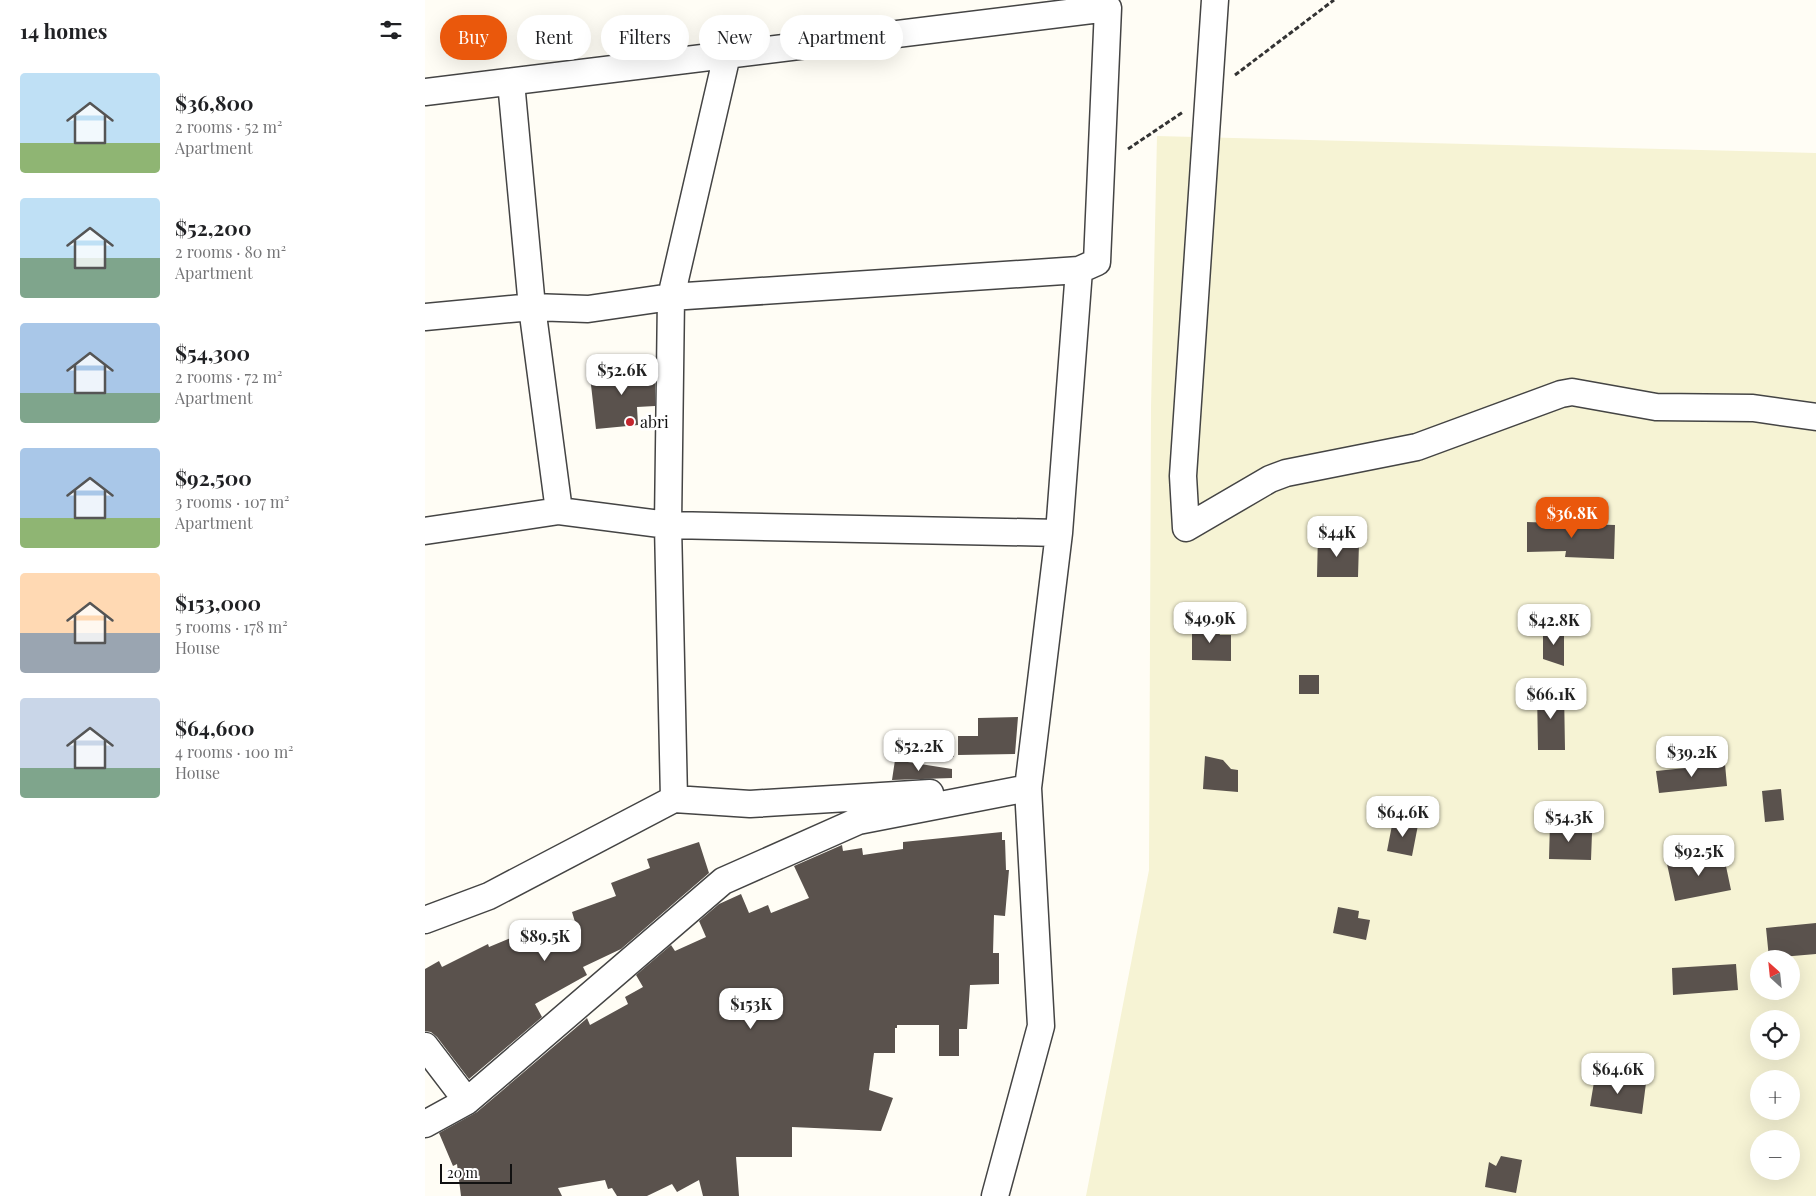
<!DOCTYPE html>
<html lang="en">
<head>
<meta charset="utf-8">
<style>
	:root { --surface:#fff; --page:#f6f6f6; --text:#202124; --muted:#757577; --accent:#ea580c }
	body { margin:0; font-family:"Playfair Display",serif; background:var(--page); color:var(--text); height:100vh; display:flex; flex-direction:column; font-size:19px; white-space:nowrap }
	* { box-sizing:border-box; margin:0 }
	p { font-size:16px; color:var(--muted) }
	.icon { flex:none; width:28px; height:28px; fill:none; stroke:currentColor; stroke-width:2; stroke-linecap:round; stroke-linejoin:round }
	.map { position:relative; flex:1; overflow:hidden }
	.panel { display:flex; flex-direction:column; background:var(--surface); width:425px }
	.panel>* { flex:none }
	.guide { position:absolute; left:15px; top:15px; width:475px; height:45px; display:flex; gap:10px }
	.needle { width:32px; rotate:333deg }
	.fabs { position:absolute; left:1325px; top:950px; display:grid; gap:10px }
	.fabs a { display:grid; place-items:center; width:50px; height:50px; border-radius:50%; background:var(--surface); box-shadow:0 5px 20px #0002; font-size:25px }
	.scale { position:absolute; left:15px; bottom:12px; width:72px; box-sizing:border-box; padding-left:5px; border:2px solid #111; border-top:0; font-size:14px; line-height:18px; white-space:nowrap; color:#111; -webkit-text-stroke:4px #fff; paint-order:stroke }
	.price { position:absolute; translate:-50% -42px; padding:0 11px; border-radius:10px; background:#fff; color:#222; font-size:16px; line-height:32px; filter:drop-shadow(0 1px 2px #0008) }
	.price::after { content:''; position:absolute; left:50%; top:30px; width:15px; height:11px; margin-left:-8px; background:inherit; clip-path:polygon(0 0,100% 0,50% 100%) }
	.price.current { background:var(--accent); color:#fff }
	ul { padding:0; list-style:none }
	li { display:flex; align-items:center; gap:15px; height:125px; padding:0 20px }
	li span { display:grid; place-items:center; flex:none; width:140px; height:100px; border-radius:5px; color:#555 }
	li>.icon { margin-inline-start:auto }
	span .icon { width:60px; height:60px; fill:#fffc; stroke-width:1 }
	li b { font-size:21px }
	h2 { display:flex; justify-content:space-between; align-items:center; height:60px; padding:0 20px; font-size:21px }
	.pill { padding:0 18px; border-radius:22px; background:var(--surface); box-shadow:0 5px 20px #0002; font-size:18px; line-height:45px }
	.pill.current { background:var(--accent); color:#fff }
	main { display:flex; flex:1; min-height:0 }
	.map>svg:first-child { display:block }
</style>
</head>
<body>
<main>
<section class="panel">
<h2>14 homes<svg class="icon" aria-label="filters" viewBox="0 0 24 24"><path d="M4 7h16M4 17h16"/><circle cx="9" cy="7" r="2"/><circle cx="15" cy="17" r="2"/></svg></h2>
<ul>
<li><span style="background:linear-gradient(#bfe0f5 70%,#8fb573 0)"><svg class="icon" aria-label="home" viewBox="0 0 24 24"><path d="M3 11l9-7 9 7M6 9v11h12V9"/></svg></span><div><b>$36,800</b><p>2 rooms · 52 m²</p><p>Apartment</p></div></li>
<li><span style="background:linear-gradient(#bfe0f5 60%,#7fa58c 0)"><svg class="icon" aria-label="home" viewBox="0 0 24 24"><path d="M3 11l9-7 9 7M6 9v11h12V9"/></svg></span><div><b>$52,200</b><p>2 rooms · 80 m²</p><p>Apartment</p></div></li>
<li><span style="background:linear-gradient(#a9c7e8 70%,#7fa58c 0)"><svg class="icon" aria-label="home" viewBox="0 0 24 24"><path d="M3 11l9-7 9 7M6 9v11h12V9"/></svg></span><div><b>$54,300</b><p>2 rooms · 72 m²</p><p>Apartment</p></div></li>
<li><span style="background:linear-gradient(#a9c7e8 70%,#8fb573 0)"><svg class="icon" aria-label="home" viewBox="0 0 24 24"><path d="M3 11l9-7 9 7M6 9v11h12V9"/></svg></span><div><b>$92,500</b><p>3 rooms · 107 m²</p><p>Apartment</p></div></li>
<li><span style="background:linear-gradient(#ffd9b3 60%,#9aa5b1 0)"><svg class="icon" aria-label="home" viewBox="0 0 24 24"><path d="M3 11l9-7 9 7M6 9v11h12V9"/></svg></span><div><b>$153,000</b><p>5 rooms · 178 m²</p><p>House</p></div></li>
<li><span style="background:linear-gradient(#c9d6e8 70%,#7fa58c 0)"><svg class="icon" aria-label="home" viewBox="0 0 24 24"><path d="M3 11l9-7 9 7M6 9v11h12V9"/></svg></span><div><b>$64,600</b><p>4 rooms · 100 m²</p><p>House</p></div></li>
</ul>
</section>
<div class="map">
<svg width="1391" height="1196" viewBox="0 0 1391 1196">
	<rect width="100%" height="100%" fill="#fffdf5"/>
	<path fill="#f6f3d4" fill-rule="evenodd" d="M732 136 1391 153V1196H661L724 870 726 408ZM1334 959H1366V991H1334ZM1334 1019H1366V1051H1334ZM1334 1079H1366V1111H1334ZM1334 1139H1366V1171H1334Z"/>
	<path fill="#5a524d" d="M230 367V406L212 407 213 425 171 429 165 376 184 372Z
		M1102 522 1190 525 1189 559 1140 557 1141 551 1102 552Z
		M893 533H908L913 543H934L933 577H892Z
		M767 626H791L795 635H806V661L767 660Z
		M1118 630H1139V666L1118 659Z
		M874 675H894V694H874Z
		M1139 690 1140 750H1113L1112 691Z
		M593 717 590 754 533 755V736H553V718Z
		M495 736 529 738V757L494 758Z
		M780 756 798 760 806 769 813 770V792L778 789Z
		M470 760 527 769V778L467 780Z
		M1300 764 1302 786 1234 793 1231 771Z
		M1356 789 1359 820 1340 822 1337 791Z
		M968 820 993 825 987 856 962 851Z
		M1125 822 1151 823V832L1167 833 1166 860 1124 859Z
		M577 832V840H580L581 870H584L580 916 569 915 568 953H574V984L545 985 542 1029H534V1056H514V1025H472V1028H470V1053H449L444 1090 468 1098 456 1131 367 1127V1157H311L314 1196H278L274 1180 252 1192 247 1184 222 1196H192L187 1188 183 1189 180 1180 133 1188 137 1196H36L32 1164 28 1166 14 1133 52 1112 160 1020 162 1018 165 1025 203 1004 200 997 218 987 211 975 246 945 250 951 281 937 274 921 294 904 316 894 324 913 343 905 346 913 384 898 369 866 417 845 418 851 437 848 438 855 478 849V842Z
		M274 842 284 873 196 949 158 967 162 975 110 1004 117 1017 44 1079 12 1037 6 1032 0 1031V969L14 961 17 967 63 944 64 947 107 929 112 942 150 922 147 912 191 896 186 883 225 868 222 859Z
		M1298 852 1306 890 1250 901 1242 864Z
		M913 907 934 911 933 918 945 920 941 940 908 933Z
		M1391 923V954L1344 958 1341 928Z
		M1311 964 1313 990 1248 995 1247 968Z
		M1170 1076 1221 1083 1217 1114 1165 1106Z
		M1076 1156 1097 1160 1091 1193 1060 1187 1064 1162 1071 1166Z"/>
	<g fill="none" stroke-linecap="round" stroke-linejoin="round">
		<g stroke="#444" stroke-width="29">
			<path id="minor" d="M790 0 758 476 761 528 845 479 861 473 992 447 1136 394 1147 392 1231 407 1328 408 1391 417
				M86 82 107 307 134 511
				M0 92 683 8 672 262 654 270 634 533 603 788 616 1026 570 1196
				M0 317 107 307 163 309 246 297 654 270
				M0 531 134 511 243 525 634 533
				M249 799 243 525 246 297 302 55
				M0 920 64 896 249 799 325 804 505 793
				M0 1046 42 1101
				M0 1124 42 1101 298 881 433 821 603 788"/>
		</g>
		<path stroke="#333" stroke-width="3" stroke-dasharray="5 2.5" stroke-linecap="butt" d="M810 75 909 0
			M703 149 758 112"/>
		<use href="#minor" stroke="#fff" stroke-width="26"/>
	</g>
	<circle fill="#c4262e" stroke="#fff" stroke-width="2" cx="205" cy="422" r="5"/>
	<g text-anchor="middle" stroke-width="5" stroke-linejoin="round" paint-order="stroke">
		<g font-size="16" fill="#111" stroke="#fff" text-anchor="start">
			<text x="215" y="428">abri</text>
		</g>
	</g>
</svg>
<div class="fabs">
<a><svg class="needle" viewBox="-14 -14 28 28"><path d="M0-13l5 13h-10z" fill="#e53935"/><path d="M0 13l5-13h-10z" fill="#757577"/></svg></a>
<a><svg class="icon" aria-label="locate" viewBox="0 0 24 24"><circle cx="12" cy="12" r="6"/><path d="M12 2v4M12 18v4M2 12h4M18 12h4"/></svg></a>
<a>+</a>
<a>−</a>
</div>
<div class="scale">20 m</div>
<b class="price" style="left:197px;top:396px">$52.6K</b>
<b class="price current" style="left:1147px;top:539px">$36.8K</b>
<b class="price" style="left:912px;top:558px">$44K</b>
<b class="price" style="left:785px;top:644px">$49.9K</b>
<b class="price" style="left:1129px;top:646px">$42.8K</b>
<b class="price" style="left:1126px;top:720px">$66.1K</b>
<b class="price" style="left:494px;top:772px">$52.2K</b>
<b class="price" style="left:1267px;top:778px">$39.2K</b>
<b class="price" style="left:978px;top:838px">$64.6K</b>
<b class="price" style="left:1144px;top:843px">$54.3K</b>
<b class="price" style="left:1274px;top:877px">$92.5K</b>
<b class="price" style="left:120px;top:962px">$89.5K</b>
<b class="price" style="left:326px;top:1030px">$153K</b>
<b class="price" style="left:1193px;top:1095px">$64.6K</b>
<div class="guide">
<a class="pill current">Buy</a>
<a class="pill">Rent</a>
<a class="pill">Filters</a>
<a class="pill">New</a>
<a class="pill">Apartment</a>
</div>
</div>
</main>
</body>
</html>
